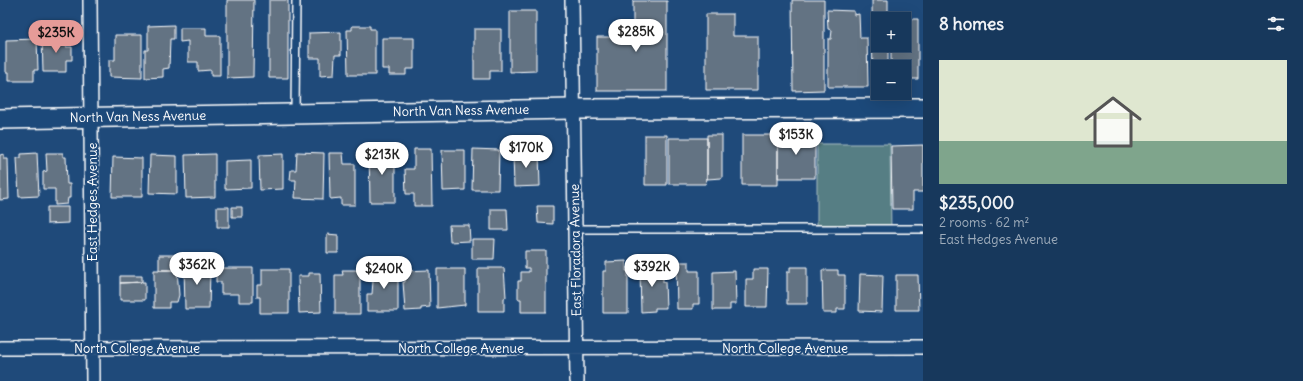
<!DOCTYPE html>
<html lang="en">
<head>
<meta charset="utf-8">
<style>
	:root { --surface:#17385c; --page:#244365; --text:#f1f3f6; --muted:#9eacbb; --line:#365272; --accent:#e69b98 }
	body { margin:0; font-family:Delius,sans-serif; background:var(--page); color:var(--text); height:100vh; display:flex; flex-direction:column; font-size:15px; white-space:nowrap }
	* { box-sizing:border-box; margin:0 }
	p { font-size:13px; color:var(--muted) }
	.icon { flex:none; width:22px; height:22px; fill:none; stroke:currentColor; stroke-width:2; stroke-linecap:round; stroke-linejoin:round }
	.map { position:relative; flex:1; overflow:hidden }
	.panel { display:flex; flex-direction:column; background:var(--surface); width:380px }
	.panel>* { flex:none }
	.controls { position:absolute; left:871px; top:12px; display:grid; gap:8px }
	.controls a { display:grid; place-items:center; width:40px; height:40px; border-radius:0px; background:var(--surface); box-shadow:0 4px 16px #0002,0 0 0 1px var(--line); font-size:20px }
	.price { position:absolute; translate:-50% -34px; padding:0 9px; border-radius:14px; background:#fff; color:#222; font-size:13px; line-height:26px; filter:drop-shadow(0 1px 2px #0008) }
	.price::after { content:''; position:absolute; left:50%; top:24px; width:12px; height:9px; margin-left:-6px; background:inherit; clip-path:polygon(0 0,100% 0,50% 100%) }
	.price.current { background:var(--accent); color:#111 }
	ul { padding:0; list-style:none }
	li { display:grid; align-content:center; gap:8px; height:212px; padding:0 16px }
	li span { display:grid; place-items:center; height:124px; border-radius:0px; color:#555 }
	li>.icon { margin-inline-start:auto }
	span .icon { width:72px; height:72px; fill:#fffc; stroke-width:1 }
	li b { font-size:17px }
	h2 { display:flex; justify-content:space-between; align-items:center; height:48px; padding:0 16px; font-size:17px }
	main { display:flex; flex:1; min-height:0 }
	.map>svg:first-child { display:block }
</style>
</head>
<body>
<main>
<div class="map">
<svg width="923" height="381" viewBox="0 0 923 381">
	<rect width="100%" height="100%" fill="#1f4a7a"/>
	<filter id="ink" filterUnits="userSpaceOnUse"><feTurbulence type="fractalNoise" baseFrequency=".025" numOctaves="2"/><feDisplacementMap in="SourceGraphic" scale="8" xChannelSelector="R" yChannelSelector="G"/><feConvolveMatrix kernelMatrix="1 2 1 2 8 2 1 2 1" color-interpolation-filters="sRGB"/></filter>
	<g filter="url(#ink)">
		<path fill="#567e84" stroke="#aabec2" d="M817 144H890L891 232H817Z"/>
		<path fill="#647383" stroke="#fff" d="M227 0H254L253 77 227 78Z
			M269 0H288V78H269Z
			M792 0H824V90L793 91Z
			M872 0H888V19H878V45H888V67H878V90H873Z
			M633 1H667V91H597V37H633Z
			M827 10 854 11V15L859 14 860 38H867L868 87H828V39H831L832 30 828 29Z
			M510 11H536V71L510 72Z
			M706 14H733V36H758V90H706Z
			M904 19H918V79H904V67H891V45H904Z
			M174 25V39H170L169 68 163 69V77L145 78V50H148V26Z
			M352 26H370V29H375V75H348L347 30H352Z
			M180 28H206V36H220V76H211V70L198 71V62H188V41L180 42Z
			M474 29H501V71H490V79H474Z
			M341 32V55H335L334 75 320 76V58H309V33Z
			M115 35H142V78L109 77V60H115Z
			M66 36V47H72V60H66V72H43L42 37Z
			M382 38H414V69H406V75H389V69H382Z
			M37 39 38 70H34V81H9V72H6V40Z
			M645 135H667V185H645Z
			M707 135H722V178L707 179Z
			M742 135H778V185H742Z
			M778 135H815V178H778Z
			M669 138H707V179L705 184H669Z
			M923 145V192H913V209H892L891 146Z
			M414 149H431L432 206H414V194H406L405 169H414Z
			M473 149 499 150 498 190H472Z
			M369 150H395V202H370Z
			M442 150H465V190L443 191Z
			M535 150V153H539L540 186 514 187 513 155 516 154V151Z
			M297 152 324 153 323 199 295 198 296 180H290L291 170H296Z
			M37 153 39 196 19 197 17 158H21V154Z
			M46 153H63V157H66L67 184H70V198H68L67 204 55 205V189H43V172L47 171Z
			M329 153H343L344 164H355V205H341V198L330 199Z
			M4 154V159H8L9 199 0 200V155Z
			M215 154V197L186 198 185 155Z
			M283 154V189L260 190 259 155Z
			M150 155 177 156V194L149 193Z
			M113 157 142 158V197H112Z
			M251 160V188L225 189V161Z
			M537 206H553V224L538 223Z
			M47 207H68V223L47 224Z
			M217 207H229V227H217Z
			M232 207H242V217H232Z
			M491 209H507L508 230H491Z
			M449 225H469L470 241 450 242Z
			M327 234 338 235V253H327Z
			M472 239H495L494 259H472Z
			M525 251H546V312H521V299H518V281H521V272H529V268H525Z
			M159 255H179V270H159Z
			M626 261V271H628V313H603V271H606V262Z
			M194 262H210V268H208V271H210L209 309H185L184 266H194Z
			M676 262H689V271H699V304H693V309H677Z
			M642 264H660L661 272H663V282H665L666 308H655V311L641 312 640 272H642Z
			M790 267H807V304H787V272H790Z
			M216 268H253V302H239V294H221V282H216Z
			M369 268H398V311H367V294H372L373 281H369Z
			M478 268H504L506 297 504 298V311H478Z
			M262 269H289V313H260V297H257V285H262Z
			M437 269H465V305L437 308Z
			M753 269H768L767 307H746V279H753Z
			M154 270H177L179 295 177 302H169V308H154Z
			M342 270H360V314H335V275H343Z
			M429 270 430 307 421 308V310L405 311 403 282H405V271Z
			M822 270H838V275H845V309H837V313H823Z
			M735 271 736 304H730V310H713V272Z
			M309 273H320L321 312 299 313 298 276H309Z
			M860 274 883 275 882 312 859 311Z
			M896 275H918L919 310H896Z
			M120 276H142V282L120 283Z
			M145 282V300H120V283Z"/>
		<g fill="none" stroke-linecap="round" stroke-linejoin="round">
			<g stroke="#fff" stroke-width="10">
				<path id="service" d="M295 113 296 0
					M575 229H923"/>
			</g>
			<g stroke="#fff" stroke-width="16">
				<path id="minor" d="M90 0 93 381
					M572 0 577 381
					M0 348 923 347"/>
			</g>
			<g stroke="#fff" stroke-width="22">
				<path id="secondary" d="M0 119 573 109 923 108"/>
			</g>
			<use href="#service" stroke="#1f4a7a" stroke-width="7"/>
			<use href="#minor" stroke="#1f4a7a" stroke-width="13"/>
			<use href="#secondary" stroke="#1f4a7a" stroke-width="19"/>
		</g>
	</g>
	<g text-anchor="middle" stroke-width="4" stroke-linejoin="round" paint-order="stroke">
		<g font-size="13" fill="#fff" stroke="#1f4a7a">
			<text transform="translate(461 110) rotate(-1)" y="5">North Van Ness Avenue</text>
			<text transform="translate(138 116) rotate(-1)" y="5">North Van Ness Avenue</text>
			<text transform="translate(92 202) rotate(-90)" y="5">East Hedges Avenue</text>
			<text transform="translate(575 250) rotate(-91)" y="5">East Floradora Avenue</text>
			<text x="137" y="353">North College Avenue</text>
			<text x="461" y="353">North College Avenue</text>
			<text x="785" y="353">North College Avenue</text>
		</g>
	</g>
</svg>
<div class="controls">
<a>+</a>
<a>−</a>
</div>
<b class="price" style="left:636px;top:53px">$285K</b>
<b class="price current" style="left:56px;top:54px">$235K</b>
<b class="price" style="left:796px;top:156px">$153K</b>
<b class="price" style="left:526px;top:169px">$170K</b>
<b class="price" style="left:382px;top:176px">$213K</b>
<b class="price" style="left:197px;top:286px">$362K</b>
<b class="price" style="left:652px;top:288px">$392K</b>
<b class="price" style="left:384px;top:290px">$240K</b>
</div>
<section class="panel">
<h2>8 homes<svg class="icon" aria-label="filters" viewBox="0 0 24 24"><path d="M4 7h16M4 17h16"/><circle cx="9" cy="7" r="2"/><circle cx="15" cy="17" r="2"/></svg></h2>
<ul>
<li><span style="background:linear-gradient(#dfe7d0 65%,#7fa58c 0)"><svg class="icon" aria-label="home" viewBox="0 0 24 24"><path d="M3 11l9-7 9 7M6 9v11h12V9"/></svg></span><div><b>$235,000</b><p>2 rooms · 62 m²</p><p>East Hedges Avenue</p></div></li>
</ul>
</section>
</main>
</body>
</html>
